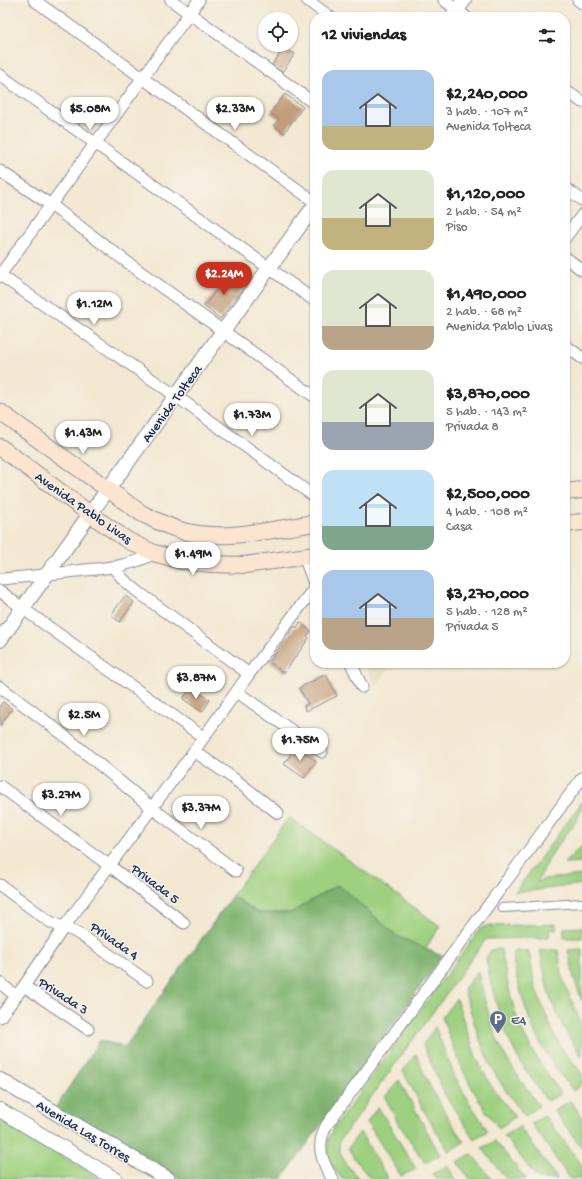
<!DOCTYPE html>
<html lang="es">
<head>
<meta charset="utf-8">
<style>
	:root { --surface:#fff; --page:#f2f2f2; --text:#202124; --muted:#757577; --accent:#c8321e }
	body { margin:0; font-family:"Gochi Hand",sans-serif; background:var(--page); color:var(--text); height:100vh; display:flex; flex-direction:column; font-size:15px; white-space:nowrap }
	* { box-sizing:border-box; margin:0 }
	p { font-size:13px; color:var(--muted) }
	.icon { flex:none; width:22px; height:22px; fill:none; stroke:currentColor; stroke-width:2; stroke-linecap:round; stroke-linejoin:round }
	.map { position:relative; flex:1; overflow:hidden }
	.details { position:absolute; left:310px; top:12px; width:260px; height:656px; display:flex; flex-direction:column; background:var(--surface); border-radius:16px; box-shadow:0 1px 3px #0004 }
	.details>* { flex:none }
	.tools { position:absolute; left:258px; top:12px; display:grid; gap:8px }
	.tools a { display:grid; place-items:center; width:40px; height:40px; border-radius:50%; background:var(--surface); box-shadow:0 1px 3px #0004; font-size:20px }
	.price { position:absolute; translate:-50% -34px; padding:0 9px; border-radius:14px; background:#fff; color:#222; font-size:13px; line-height:26px; filter:drop-shadow(0 1px 2px #0008) }
	.price::after { content:''; position:absolute; left:50%; top:24px; width:12px; height:9px; margin-left:-6px; background:inherit; clip-path:polygon(0 0,100% 0,50% 100%) }
	.price.on { background:var(--accent); color:#fff }
	ul { padding:0; list-style:none }
	li { display:flex; align-items:center; gap:12px; height:100px; padding:0 12px }
	li span { display:grid; place-items:center; flex:none; width:112px; height:80px; border-radius:12px; color:#555 }
	li>.icon { margin-inline-start:auto }
	span .icon { width:48px; height:48px; fill:#fffc; stroke-width:1 }
	li b { font-size:17px }
	h2 { display:flex; justify-content:space-between; align-items:center; height:48px; padding:0 12px; font-size:17px }
	.map>svg:first-child { display:block }
</style>
</head>
<body>
<div class="map">
<svg width="582" height="1179" viewBox="0 0 582 1179">
	<rect width="100%" height="100%" fill="#f7f3e8"/>
	<filter id="ink" filterUnits="userSpaceOnUse"><feTurbulence type="fractalNoise" baseFrequency=".025" numOctaves="2"/><feDisplacementMap in="SourceGraphic" scale="8" xChannelSelector="R" yChannelSelector="G"/><feConvolveMatrix kernelMatrix="1 2 1 2 8 2 1 2 1" color-interpolation-filters="sRGB"/></filter>
	<filter id="wash" filterUnits="userSpaceOnUse"><feTurbulence type="fractalNoise" baseFrequency=".012" numOctaves="4" result="noise"/><feDisplacementMap in="SourceGraphic" scale="16" xChannelSelector="R" yChannelSelector="G"/><feGaussianBlur stdDeviation="0.9" result="paint"/><feColorMatrix in="noise" values="0 0 0 0 0 0 0 0 0 0 0 0 0 0 0 0 0 1.4 0 .05"/><feComposite in="paint" operator="in"/></filter>
	<g filter="url(#wash)">
		<rect width="100%" height="100%" fill="#f3e8d2"/>
		<path fill="#e5dbba" d="M364 663H392L376 687Z"/>
		<path fill="#9ed07f" stroke="#5c806e" d="M582 802C582 821 561 838 552 854 547 863 542 872 537 882L545 879 582 875V884L538 890 515 892Z
			M289 817 440 926 425 949 397 936 338 885 290 913H258L232 896Z
			M582 846V862L564 863Z
			M556 924V929L550 930 549 938 486 939 340 1140 339 1150 345 1163 359 1179H342L333 1167 328 1158V1141L333 1129 480 929 486 926Z
			M582 927V938H564V928Z
			M501 949C505 971 509 992 515 1012 524 1041 543 1068 560 1092V1095L547 1101C537 1086 523 1068 515 1052 500 1023 492 990 486 958L491 950Z
			M582 949V1001L574 978 568 950Z
			M540 950H558L563 980 582 1026V1057C568 1037 556 1016 549 993 545 979 543 964 540 950Z
			M514 951H529L535 987 546 1015 555 1036 565 1053 582 1074V1084L573 1091C568 1083 561 1076 556 1069 531 1034 520 995 512 954Z
			M478 971C484 997 490 1024 501 1048 512 1069 525 1087 539 1106L525 1116C514 1102 502 1087 493 1070 480 1044 472 1017 464 989Z
			M456 999 476 1057 490 1084 515 1117 499 1128C471 1094 457 1059 442 1017Z
			M435 1027 455 1077 471 1105 488 1131 474 1139 445 1095 423 1045Z
			M416 1054C429 1088 444 1112 464 1142L449 1152 423 1109 403 1071Z
			M399 1080 440 1155 425 1163 397 1121 385 1097Z
			M570 1101 582 1116V1148L554 1111Z
			M378 1107 416 1169 401 1176 367 1122Z
			M545 1116 582 1165V1179H570L531 1123Z
			M0 1120 101 1179H0Z
			M519 1126 556 1177 557 1179H538L504 1136Z
			M360 1132 388 1179H371L358 1164 348 1148Z
			M495 1141 526 1179H506L482 1148Z
			M472 1154 491 1179H470L457 1162Z
			M447 1166 456 1179H436L432 1174Z"/>
		<path fill="#7eb26e" stroke="#4c7066" d="M338 885 397 936 442 956 282 1179H181L55 1108 100 1040 125 1047 232 896 258 913H290Z"/>
		<g id="blocks">
			<path fill="#c19d7c" d="M283 50 288 54 290 51 295 54 282 72 272 65Z
				M285 94 303 107 284 133 274 125 279 119 270 113Z
				M229 274 245 286 220 319 204 306Z
				M125 596 134 602 120 622 111 615Z
				M300 622 311 631 307 636 309 638 284 673 269 662 295 626 297 628Z
				M326 674 337 696 306 711 304 706 308 704 299 688Z
				M191 687 210 700 202 712 183 699Z
				M3 702 12 709 0 726V705Z
				M296 747 316 761 304 778 284 764Z"/>
		</g>
	</g>
	<g filter="url(#ink)">
		<use href="#blocks" fill-opacity="0" stroke="#878c98" stroke-width="1"/>
		<g fill="none" stroke-linecap="round" stroke-linejoin="round">
			<g stroke="#878c98" stroke-width="10">
				<path id="pedestrian" d="M502 908 582 903"/>
			</g>
			<g stroke="#878c98" stroke-width="13">
				<path id="minor" d="M34 0 315 202
					M171 0 315 104
					M307 0 330 17
					M444 0 466 17
					M578 0 582 3
					M0 75 315 301
					M565 90 582 102
					M0 171 51 205 135 268 315 397
					M565 188 582 200
					M565 238 582 215
					M565 257 582 270
					M0 275 176 396 315 497
					M0 275 199 0
					M565 345 582 358
					M304 556 315 586
					M113 567 123 579 137 591 249 674
					M0 579C26 577 51 574 77 571 103 568 131 567 154 553
					M0 591 22 608 203 737
					M351 663 362 687
					M0 687 60 732 152 808 236 871
					M237 692 322 752
					M194 751 233 778 278 813
					M0 786 110 866 184 923
					M0 885 42 916 52 923 74 931 87 939 147 981
					M0 983 16 996
					M24 986 88 1029
					M0 1017 24 986 64 927 194 751 249 674 315 587
					M333 1179C326 1170 319 1154 321 1142 321 1137 324 1131 326 1126L582 778"/>
			</g>
			<g stroke="#878c98" stroke-width="16">
				<path id="tertiary" d="M452 17 464 0
					M0 640 90 514 315 205
					M0 1080 168 1179
					M0 1110 115 1179"/>
			</g>
			<g stroke="#878c98" stroke-width="18">
				<path id="secondary" d="M0 412 141 513C155 520 168 527 183 531 225 542 273 529 315 523
					M0 447 90 514 127 540 154 553 182 561 211 564 245 565 315 555
					M565 492 582 490
					M565 524 582 522"/>
			</g>
			<use href="#pedestrian" stroke="#fff" stroke-width="8"/>
			<use href="#minor" stroke="#fff" stroke-width="11"/>
			<use href="#tertiary" stroke="#fff" stroke-width="14"/>
			<use href="#secondary" stroke="#fce5d0" stroke-width="16"/>
		</g>
	</g>
	<defs>
		<g id="parking-pin" transform="scale(0.9)"><path d="M0 17L-7.5 6A9.5 9.5 0 1 1 7.5 6Z" fill="#5c6f8a" stroke="#f7f3e8"/><path d="M-3.5-5.5H1a3.5 3.5 0 0 1 0 7H-1V5.5H-3.5ZM-1-3.4V-.6H.8a1.4 1.4 0 0 0 0-2.8Z" fill="#fff"/></g>
	</defs>
	<g fill-rule="evenodd">
		<use href="#parking-pin" x="498" y="1019"/>
	</g>
	<g text-anchor="middle" stroke-width="3" stroke-linejoin="round" paint-order="stroke">
		<g font-size="14" fill="#1b2f5e" stroke="#f7f3e8">
			<text transform="translate(171 403) rotate(-54)" y="5">Avenida Tolteca</text>
			<text transform="translate(84 507) rotate(35)" y="5">Avenida Pablo Livas</text>
			<text transform="translate(156 883) rotate(37)" y="5">Privada 5</text>
			<text transform="translate(115 940) rotate(35)" y="5">Privada 4</text>
			<text transform="translate(64 995) rotate(33)" y="5">Privada 3</text>
			<text transform="translate(84 1130) rotate(31)" y="5">Avenida Las Torres</text>
		</g>
		<g font-size="14" fill="#4e5e75" stroke="#f7f3e8" text-anchor="start">
			<text x="511" y="1024">E4</text>
		</g>
	</g>
</svg>
<div class="tools">
<a><svg class="icon" aria-label="locate" viewBox="0 0 24 24"><circle cx="12" cy="12" r="6"/><path d="M12 2v4M12 18v4M2 12h4M18 12h4"/></svg></a>
</div>
<b class="price" style="left:90px;top:131px">$5.08M</b>
<b class="price" style="left:235px;top:131px">$2.33M</b>
<b class="price on" style="left:224px;top:296px">$2.24M</b>
<b class="price" style="left:94px;top:326px">$1.12M</b>
<b class="price" style="left:252px;top:437px">$1.73M</b>
<b class="price" style="left:83px;top:455px">$1.43M</b>
<b class="price" style="left:193px;top:576px">$1.49M</b>
<b class="price" style="left:196px;top:700px">$3.87M</b>
<b class="price" style="left:84px;top:737px">$2.5M</b>
<b class="price" style="left:300px;top:762px">$1.75M</b>
<b class="price" style="left:61px;top:817px">$3.27M</b>
<b class="price" style="left:201px;top:830px">$3.37M</b>
<section class="details">
<h2>12 viviendas<svg class="icon" aria-label="filters" viewBox="0 0 24 24"><path d="M4 7h16M4 17h16"/><circle cx="9" cy="7" r="2"/><circle cx="15" cy="17" r="2"/></svg></h2>
<ul>
<li><span style="background:linear-gradient(#a9c7e8 70%,#c2b280 0)"><svg class="icon" aria-label="home" viewBox="0 0 24 24"><path d="M3 11l9-7 9 7M6 9v11h12V9"/></svg></span><div><b>$2,240,000</b><p>3 hab. · 107 m²</p><p>Avenida Tolteca</p></div></li>
<li><span style="background:linear-gradient(#dfe7d0 60%,#c2b280 0)"><svg class="icon" aria-label="home" viewBox="0 0 24 24"><path d="M3 11l9-7 9 7M6 9v11h12V9"/></svg></span><div><b>$1,120,000</b><p>2 hab. · 54 m²</p><p>Piso</p></div></li>
<li><span style="background:linear-gradient(#dfe7d0 70%,#b9a48a 0)"><svg class="icon" aria-label="home" viewBox="0 0 24 24"><path d="M3 11l9-7 9 7M6 9v11h12V9"/></svg></span><div><b>$1,490,000</b><p>2 hab. · 68 m²</p><p>Avenida Pablo Livas</p></div></li>
<li><span style="background:linear-gradient(#dfe7d0 65%,#9aa5b1 0)"><svg class="icon" aria-label="home" viewBox="0 0 24 24"><path d="M3 11l9-7 9 7M6 9v11h12V9"/></svg></span><div><b>$3,870,000</b><p>5 hab. · 143 m²</p><p>Privada 8</p></div></li>
<li><span style="background:linear-gradient(#bfe0f5 70%,#7fa58c 0)"><svg class="icon" aria-label="home" viewBox="0 0 24 24"><path d="M3 11l9-7 9 7M6 9v11h12V9"/></svg></span><div><b>$2,500,000</b><p>4 hab. · 108 m²</p><p>Casa</p></div></li>
<li><span style="background:linear-gradient(#a9c7e8 60%,#b9a48a 0)"><svg class="icon" aria-label="home" viewBox="0 0 24 24"><path d="M3 11l9-7 9 7M6 9v11h12V9"/></svg></span><div><b>$3,270,000</b><p>5 hab. · 128 m²</p><p>Privada 5</p></div></li>
</ul>
</section>
</div>
</body>
</html>
